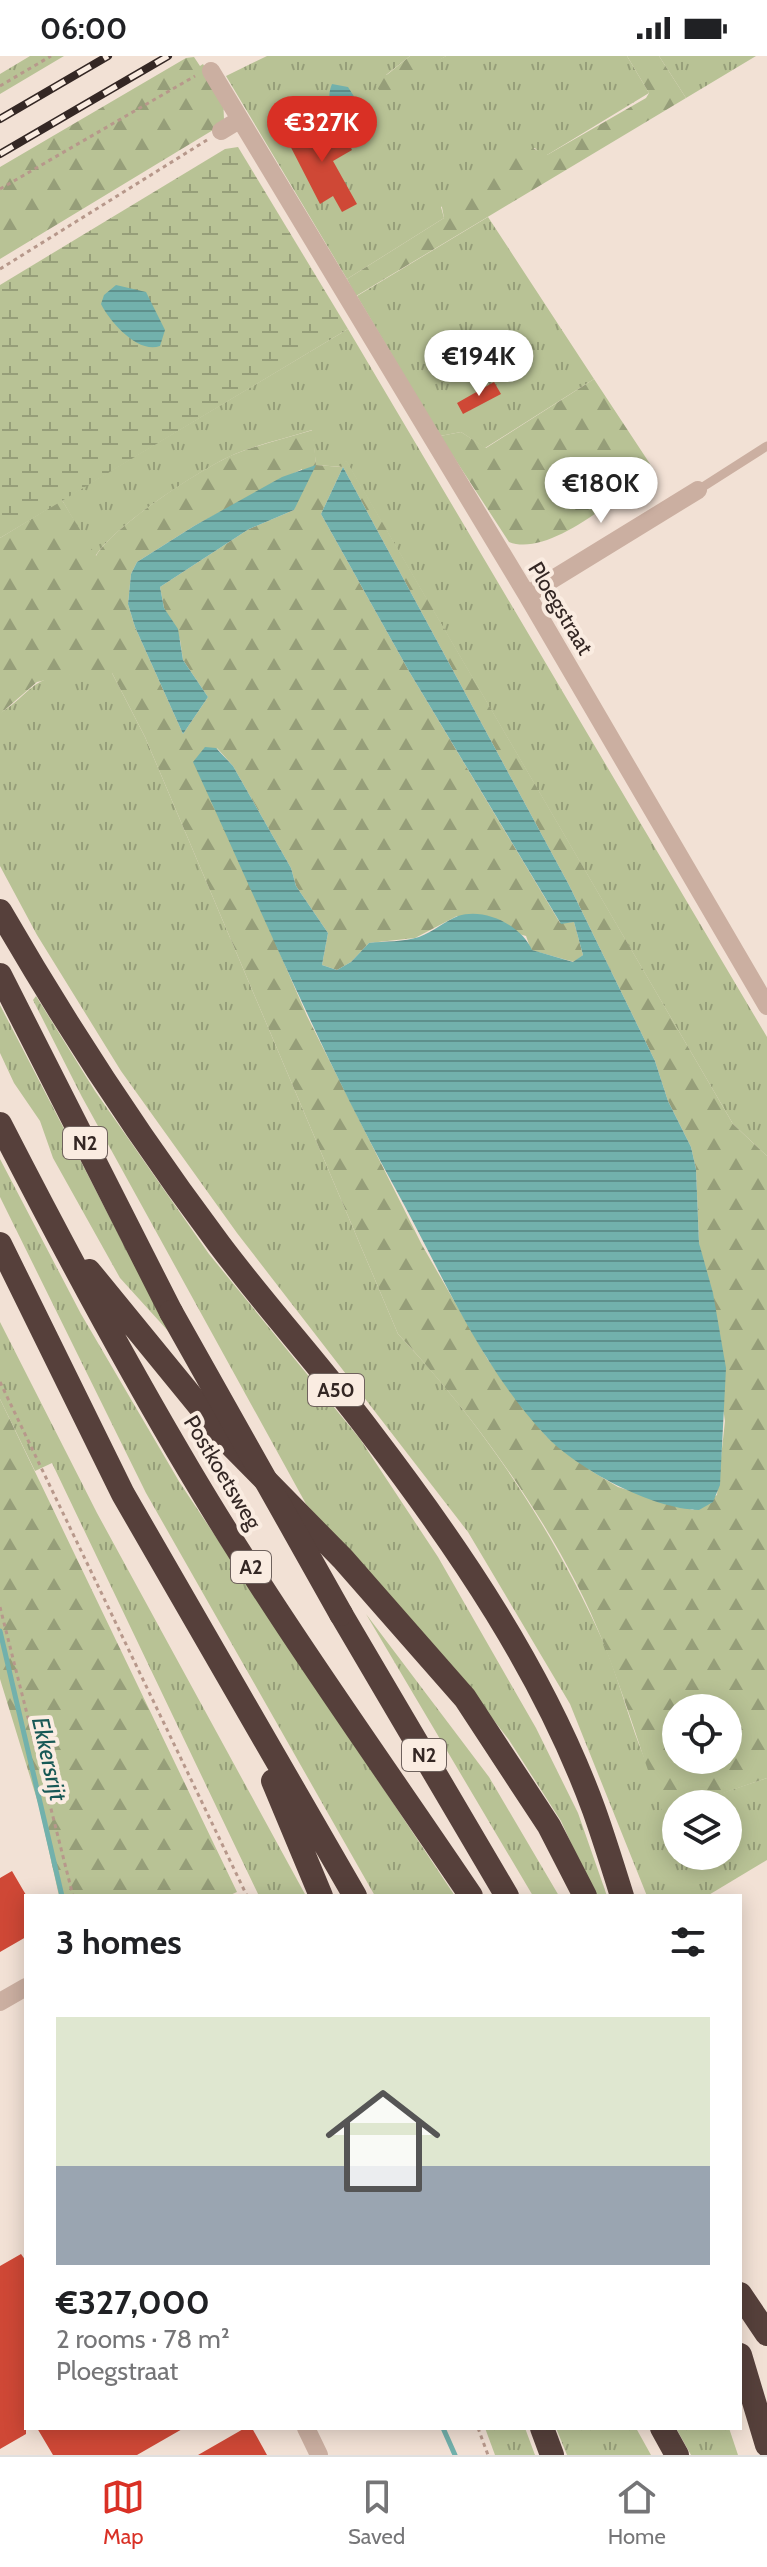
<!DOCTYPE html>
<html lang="en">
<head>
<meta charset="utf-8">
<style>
	:root { --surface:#fff; --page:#f6f6f6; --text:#202124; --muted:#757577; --line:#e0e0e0; --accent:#d93025 }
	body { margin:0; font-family:Cabin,sans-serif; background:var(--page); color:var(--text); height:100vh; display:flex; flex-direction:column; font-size:30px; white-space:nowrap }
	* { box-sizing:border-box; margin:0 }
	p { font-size:26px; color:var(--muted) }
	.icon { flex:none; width:44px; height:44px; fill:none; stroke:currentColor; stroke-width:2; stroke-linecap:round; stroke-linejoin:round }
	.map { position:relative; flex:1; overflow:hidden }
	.panel { position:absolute; left:24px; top:1838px; width:718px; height:536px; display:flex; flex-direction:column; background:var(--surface); border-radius:0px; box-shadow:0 4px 20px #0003 }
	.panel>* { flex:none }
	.controls { position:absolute; left:662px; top:1638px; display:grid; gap:16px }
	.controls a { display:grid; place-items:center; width:80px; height:80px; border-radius:50%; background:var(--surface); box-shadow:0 4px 20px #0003; font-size:40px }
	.price { position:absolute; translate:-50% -68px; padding:0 18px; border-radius:28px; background:#fff; color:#222; font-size:26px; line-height:52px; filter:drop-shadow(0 2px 4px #0008) }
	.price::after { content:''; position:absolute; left:50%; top:48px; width:24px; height:18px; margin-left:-12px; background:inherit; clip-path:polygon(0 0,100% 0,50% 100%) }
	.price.selected { background:var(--accent); color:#fff }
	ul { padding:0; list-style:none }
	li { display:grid; align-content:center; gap:16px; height:424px; padding:0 32px }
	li+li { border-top:2px solid var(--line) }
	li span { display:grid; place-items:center; height:248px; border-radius:0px; color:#555 }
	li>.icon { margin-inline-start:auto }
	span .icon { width:144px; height:144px; fill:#fffc; stroke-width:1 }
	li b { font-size:34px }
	h2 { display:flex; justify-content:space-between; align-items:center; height:96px; padding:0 32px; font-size:34px }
	.status { display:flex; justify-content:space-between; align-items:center; height:56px; padding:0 40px; background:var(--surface); direction:ltr }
	.status svg { height:22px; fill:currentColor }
	.tabs { display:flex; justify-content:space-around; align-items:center; height:112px; border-top:2px solid var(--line); background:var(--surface); font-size:22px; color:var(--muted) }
	.tabs a { display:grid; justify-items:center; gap:4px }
	.tabs .selected { color:var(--accent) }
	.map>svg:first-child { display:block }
</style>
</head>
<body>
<div class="status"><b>06:00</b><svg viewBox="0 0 49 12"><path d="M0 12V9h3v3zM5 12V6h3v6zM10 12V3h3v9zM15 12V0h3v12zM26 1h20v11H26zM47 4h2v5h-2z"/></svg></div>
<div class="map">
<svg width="767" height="2399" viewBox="0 0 767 2399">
	<defs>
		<pattern id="grass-tufts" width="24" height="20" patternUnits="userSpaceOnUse" patternTransform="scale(2)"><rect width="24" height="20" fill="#b8c295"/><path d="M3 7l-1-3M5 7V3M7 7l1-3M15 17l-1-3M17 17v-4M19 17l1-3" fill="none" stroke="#969e79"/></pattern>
		<pattern id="forest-firs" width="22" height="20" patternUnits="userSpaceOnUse" patternTransform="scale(2)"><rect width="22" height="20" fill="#b8c295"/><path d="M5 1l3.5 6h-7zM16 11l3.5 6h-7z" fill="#969e79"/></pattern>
		<pattern id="wetland-marsh" width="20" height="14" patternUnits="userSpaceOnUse" patternTransform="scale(2)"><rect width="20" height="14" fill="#b8c295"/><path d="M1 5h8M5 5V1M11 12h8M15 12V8" fill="none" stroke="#969e79"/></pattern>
		<pattern id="water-rules" width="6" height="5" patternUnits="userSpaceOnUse" patternTransform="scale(2)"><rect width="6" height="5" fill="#72b1ac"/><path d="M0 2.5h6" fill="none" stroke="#5e908c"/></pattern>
	</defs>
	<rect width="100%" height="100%" fill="#f2e1d5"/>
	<path fill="url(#grass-tufts)" d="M30 0H64L0 38V18Z
		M267 0H410L386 19 425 11 446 0H627L649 37 547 99H541L535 92 441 151 444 162 347 223 226 20Z
		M659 0H756L686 42Z
		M488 161 594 323 485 392 461 376 440 380 357 240Z
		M348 273 767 981V1100L733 1068 346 405 343 411 316 409 312 374C287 382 259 388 235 398 202 412 111 472 95 501L62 444Z
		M112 617 145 681 398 1278C481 1366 551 1470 601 1581 617 1616 626 1655 640 1691 649 1714 660 1735 671 1758L676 1755V1800H728V1748H689L767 1722V1804L707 1840H647L570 1648 468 1476 237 1177 121 1015 37 879 0 810V657C14 649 23 638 35 629 54 615 89 617 112 617Z
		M36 940 95 1035 209 1198 360 1383 438 1501 536 1672 578 1757 607 1840H595L561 1765 509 1684 452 1610 306 1448 82 1041 33 944Z
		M0 949 169 1276 120 1222 53 1102 40 1065 14 1027 0 997Z
		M0 1103 81 1258 180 1427 455 1840H375L146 1437 0 1141Z
		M0 1266 97 1457 306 1840H259L52 1407 35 1415 0 1343Z
		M366 1558 489 1721 559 1840H533Z
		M485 2372H525L535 2399H495Z
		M556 2372H636L651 2399H567Z
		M676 2372H729L738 2399H691Z"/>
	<path fill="url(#forest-firs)" fill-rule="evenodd" d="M410 0H446L383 39 376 30 378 26Z
		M627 0H659L686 42 356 240 347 223 444 162 441 146 450 138 530 91 547 99 646 42 649 37Z
		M194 1 200 10 203 8 223 42 224 63 218 71 0 203V111L186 2Z
		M594 323 654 414C620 438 550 502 509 486L440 380 461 376 486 392Z
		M313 374 316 409 342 411 346 404 733 1068 767 1100V1722L706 1743 676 1748V1755L663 1758C643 1701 625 1642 603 1586 561 1479 476 1361 398 1278L145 681 112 617 68 619 37 626 0 658V482L62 444 96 500C112 471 203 411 235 398 260 388 287 382 313 374ZM343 411 569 829 655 1005 668 1045 691 1091 696 1113 699 1187 725 1365 717 1439 693 1454 618 1431 593 1416 546 1380 488 1304 422 1189 307 960 265 863 217 692 233 710 291 812 296 830 328 877 322 909 337 914 351 906 369 887 415 882 457 860 526 880 531 894 574 906 583 899 574 866 560 867 410 617 321 458ZM302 413 294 454 249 473 160 531 164 552 180 584 183 604 208 641 183 678 135 571 128 548 131 518 137 506 194 470ZM676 1652H728V1704H676Z
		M0 1343 237 1836 228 1840H59L39 1750 0 1623Z"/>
	<path fill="url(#wetland-marsh)" d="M238 91 348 273 0 482V229L225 93Z"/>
	<path fill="url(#water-rules)" d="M332 28 348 31C356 43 366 58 358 71 339 65 323 49 332 28Z
		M116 229 146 236 165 274 160 290C138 298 110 266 101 248L104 239Z
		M316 409 294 454 249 473 160 531 164 552 178 573 183 604 208 641 183 678 135 571 128 548 131 518 137 506 194 470 282 421Z
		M343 411 569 829 655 1005 668 1045 691 1091 696 1113 699 1187 713 1237 726 1312 720 1429 713 1446 699 1454C652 1453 577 1413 545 1379 478 1307 441 1215 395 1132 319 994 259 849 193 706L205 691 216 692 233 710 291 812 296 830 328 877 322 909 337 914 351 906 369 887C385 885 404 886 419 881 433 876 445 865 458 860 485 851 522 870 532 894L573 906 583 899 574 866 561 868 410 617 321 458Z"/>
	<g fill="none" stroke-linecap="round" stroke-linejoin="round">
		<path stroke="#72b1ac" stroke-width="5" d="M0 1575 62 1840
			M443 2372 455 2399"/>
	</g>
	<path fill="#cf4836" d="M296 63 311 90 340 73 352 94 333 105 357 148 342 156 333 140 320 148 281 72Z
		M494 326 501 338 463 358 457 347Z
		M12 1815 26 1839V1881L0 1896V1822Z
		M21 2198 26 2205V2378L0 2393V2210Z
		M37 2372H184L137 2399H53Z
		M245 2372H252L267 2399H198Z"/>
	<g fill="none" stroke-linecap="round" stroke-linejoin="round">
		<path stroke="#b7988b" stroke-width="3" stroke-dasharray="4 4" stroke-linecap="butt" d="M0 30 51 0
			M0 133 195 20
			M0 213 207 84
			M0 1326 247 1840
			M0 1551 73 1840
			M478 2372 488 2399"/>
		<path stroke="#cbafa1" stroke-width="9" d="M698 434 767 390"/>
		<path stroke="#cbafa1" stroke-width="18" d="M211 15 527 539 767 950
			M221 75 239 64
			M527 539 698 434
			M0 1946 26 1931
			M306 2372 319 2399"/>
		<path stroke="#56403b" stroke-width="24" d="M0 855C67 971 139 1081 219 1188 267 1252 322 1312 370 1376 458 1491 544 1617 594 1754 604 1782 613 1811 622 1840
			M0 919 171 1256
			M0 1068C60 1185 122 1301 189 1414 276 1561 376 1699 471 1840
			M0 1188 123 1438 355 1840
			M89 1215 232 1390 343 1503 465 1642 549 1770 585 1840
			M341 1558 507 1840
			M273 1725 321 1840
			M740 2238 767 2278
			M740 2299 767 2389
			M542 2372 552 2399
			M662 2372 677 2399"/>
		<g stroke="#342724" stroke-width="8">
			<path id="rail" d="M0 63 108 0
				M0 98 168 0"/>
		</g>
		<use href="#rail" stroke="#faece1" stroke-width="5" stroke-dasharray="15" stroke-linecap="butt"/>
		<path stroke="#56403b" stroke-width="24" d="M171 1256 341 1558"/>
	</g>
	<g text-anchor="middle" stroke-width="8" stroke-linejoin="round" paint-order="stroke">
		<g fill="#faece1" stroke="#6f625d" stroke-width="2">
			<rect x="63" y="1071" width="44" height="32" rx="6"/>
			<rect x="308" y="1318" width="56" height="32" rx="6"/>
			<rect x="231" y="1495" width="40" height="32" rx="6"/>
			<rect x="402" y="1683" width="44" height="32" rx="6"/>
		</g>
		<g font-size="20" font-weight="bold" fill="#342724">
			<text x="85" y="1094">N2</text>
			<text x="336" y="1341">A50</text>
			<text x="251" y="1518">A2</text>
			<text x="424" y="1706">N2</text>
		</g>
		<g font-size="22" fill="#342724" stroke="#faece1">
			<text transform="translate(561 552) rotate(59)" y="8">Ploegstraat</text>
			<text transform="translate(223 1416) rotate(59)" y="8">Postkoetsweg</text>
		</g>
		<g font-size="24" font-style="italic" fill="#175855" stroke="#faece1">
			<text transform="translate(49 1703) rotate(77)" y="8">Ekkersrijt</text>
		</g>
	</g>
</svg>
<div class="controls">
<a><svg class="icon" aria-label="locate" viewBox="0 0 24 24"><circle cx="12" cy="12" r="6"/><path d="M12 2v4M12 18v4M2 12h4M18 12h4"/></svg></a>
<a><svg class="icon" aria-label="layers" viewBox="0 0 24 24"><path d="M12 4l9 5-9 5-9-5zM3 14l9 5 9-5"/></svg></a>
</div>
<b class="price selected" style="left:322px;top:108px">€327K</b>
<b class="price" style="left:479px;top:342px">€194K</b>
<b class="price" style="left:601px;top:469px">€180K</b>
<section class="panel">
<h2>3 homes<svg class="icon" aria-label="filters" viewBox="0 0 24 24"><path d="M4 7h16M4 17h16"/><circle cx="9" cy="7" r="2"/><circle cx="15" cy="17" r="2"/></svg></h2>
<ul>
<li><span style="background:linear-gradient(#dfe7d0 60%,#9aa5b1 0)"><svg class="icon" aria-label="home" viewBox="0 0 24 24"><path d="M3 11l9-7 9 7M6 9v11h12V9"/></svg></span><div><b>€327,000</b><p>2 rooms · 78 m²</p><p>Ploegstraat</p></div></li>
</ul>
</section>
</div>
<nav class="tabs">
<a class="selected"><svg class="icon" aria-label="map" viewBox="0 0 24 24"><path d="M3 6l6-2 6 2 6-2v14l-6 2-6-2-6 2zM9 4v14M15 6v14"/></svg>Map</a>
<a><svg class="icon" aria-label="saved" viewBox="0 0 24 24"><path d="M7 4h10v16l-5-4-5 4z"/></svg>Saved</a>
<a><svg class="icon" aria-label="home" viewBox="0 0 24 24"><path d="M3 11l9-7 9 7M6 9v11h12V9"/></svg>Home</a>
</nav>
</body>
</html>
